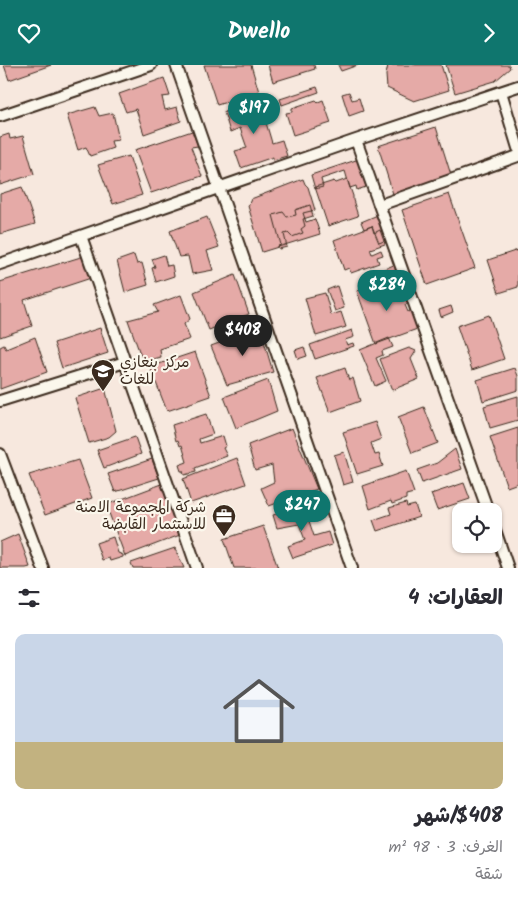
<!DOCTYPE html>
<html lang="ar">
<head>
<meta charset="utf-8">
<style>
	:root { --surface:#fff; --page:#f7f7f7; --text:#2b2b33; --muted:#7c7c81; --line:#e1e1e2; --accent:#0f766e }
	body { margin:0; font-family:Kalam,"Playpen Sans Arabic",sans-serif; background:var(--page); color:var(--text); direction:rtl; height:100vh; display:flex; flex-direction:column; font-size:19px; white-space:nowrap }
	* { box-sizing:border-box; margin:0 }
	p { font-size:16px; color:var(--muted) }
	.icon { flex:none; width:28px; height:28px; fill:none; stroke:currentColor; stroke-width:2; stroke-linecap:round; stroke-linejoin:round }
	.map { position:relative; height:503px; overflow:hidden; direction:ltr }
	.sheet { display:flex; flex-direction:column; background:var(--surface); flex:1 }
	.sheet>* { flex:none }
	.buttons { position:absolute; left:452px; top:438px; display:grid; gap:10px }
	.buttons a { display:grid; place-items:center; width:50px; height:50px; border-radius:10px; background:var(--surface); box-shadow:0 1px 4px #0004; font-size:25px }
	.price { position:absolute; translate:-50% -42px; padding:0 11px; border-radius:18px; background:var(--accent); color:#fff; font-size:16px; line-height:32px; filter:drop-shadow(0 1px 2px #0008) }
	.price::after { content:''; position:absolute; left:50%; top:30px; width:15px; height:11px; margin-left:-8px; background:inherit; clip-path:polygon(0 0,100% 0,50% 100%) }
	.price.selected { background:#222; color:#fff }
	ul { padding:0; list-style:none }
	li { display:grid; align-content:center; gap:10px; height:265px; padding:0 15px }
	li+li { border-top:1px solid var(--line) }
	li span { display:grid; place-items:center; height:155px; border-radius:10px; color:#555 }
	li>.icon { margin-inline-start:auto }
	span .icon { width:90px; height:90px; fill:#fffc; stroke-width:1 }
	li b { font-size:21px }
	h2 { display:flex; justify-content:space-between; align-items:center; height:60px; padding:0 15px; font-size:21px }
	header { display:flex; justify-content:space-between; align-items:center; height:65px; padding:0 15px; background:var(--accent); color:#fff; font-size:22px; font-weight:700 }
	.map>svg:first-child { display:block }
</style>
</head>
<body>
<header><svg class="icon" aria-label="forward" viewBox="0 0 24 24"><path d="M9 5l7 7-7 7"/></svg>Dwello<svg class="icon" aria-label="heart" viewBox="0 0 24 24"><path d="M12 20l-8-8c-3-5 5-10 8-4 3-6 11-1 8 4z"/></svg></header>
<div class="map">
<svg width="518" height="503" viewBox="0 0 518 503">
	<rect width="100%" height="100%" fill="#f7e8de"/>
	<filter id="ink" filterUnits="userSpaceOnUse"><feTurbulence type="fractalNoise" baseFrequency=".02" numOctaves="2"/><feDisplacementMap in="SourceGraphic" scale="10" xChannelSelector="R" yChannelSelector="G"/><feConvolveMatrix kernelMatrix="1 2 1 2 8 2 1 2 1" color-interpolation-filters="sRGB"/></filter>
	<g filter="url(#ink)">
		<path fill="#e5aaa7" stroke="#3b2a1e" d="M4 0H51L9 15Z
			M204 0H251L259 27 217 40Z
			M268 0H314L315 4 273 17Z
			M338 0H358L341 6Z
			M388 0H441L449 25 414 36 387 23 386 10Z
			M446 0H509L510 3 495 16 455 28Z
			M164 13 170 31 162 32 165 45 177 42 181 56 144 69 136 44 126 47 119 29Z
			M317 22 319 27 282 40 280 34Z
			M349 27 352 35 359 33 363 46 349 51 342 29Z
			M316 35 318 37 323 35 331 58 293 70 286 48 292 47V43Z
			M262 36 266 48 264 51 272 78 282 75 287 91 273 95V92L241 103 235 86 247 83 240 63 230 67 224 47Z
			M95 42 99 51 113 48 119 75 111 76 113 83 90 91 86 82 78 85 67 50Z
			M436 62 451 110 393 129 378 81Z
			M192 66 198 81 191 82 202 111 151 128 135 85Z
			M9 69 10 74 23 71 34 109 0 120V72Z
			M129 91 142 130 113 139 98 100Z
			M356 95 363 97 372 120 357 125 356 121 350 123 345 106 321 114 323 122 315 124 311 110Z
			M303 114 305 119 308 122 315 145 303 148 306 157 315 154 320 169 262 187 248 141 251 134Z
			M347 114 353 131V135L358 151 328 161 315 122 334 116 336 118Z
			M22 122 35 159 0 169V129Z
			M449 129 475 203 427 220 402 145Z
			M310 140 313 151 303 154 305 161 301 164 303 168 292 172 288 168 284 169 287 182 279 184 278 181 281 180 273 150 283 147 287 152 296 150 295 145Z
			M380 149 389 174 379 178 372 161 364 164 361 157Z
			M207 152 219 182 207 186 213 205 192 209 188 191 179 192 170 166Z
			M372 161 374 168 380 165 385 179 370 184 372 189 381 185 383 190 377 192 379 198 351 208 349 203 344 205 334 175Z
			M518 185V222L499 228 488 195Z
			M134 190 137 199 142 198 148 220 125 227 117 196Z
			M164 190 167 201 172 200 174 211 156 217 152 203 155 202 152 194Z
			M84 191 91 213 24 235 32 261 0 272V217Z
			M396 199 398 205 379 213 377 207Z
			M235 210 249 249 209 265 194 227Z
			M385 216 389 217 392 226 379 231 380 235 407 225 411 237 405 240 408 247 414 244 420 263 376 279 357 226Z
			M337 221 344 243 335 246 327 225Z
			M325 228 331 250 341 247 346 262 316 271 305 233Z
			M181 230 190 254 184 259 190 274 160 284 161 292 143 297 128 255 158 247 154 240Z
			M451 241 453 247 441 252 439 245Z
			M489 250 504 294 472 305 457 261Z
			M100 263 108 288 62 303 54 278Z
			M260 263 273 307 227 320 211 281Z
			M352 265 354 272 345 275 347 280 353 278 354 281 315 294 310 280Z
			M35 272 47 307 0 324V282L4 280 6 284Z
			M389 273 393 282 382 286 383 290 376 293 386 316 375 321 360 285Z
			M304 282 307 291 298 294 295 285Z
			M409 283 416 286 411 294 419 314 392 325 380 294Z
			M195 287 211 331 167 346 150 302Z
			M345 303 349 315 353 313 360 336 330 347 317 313Z
			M515 303 518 311V325L483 336 477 315Z
			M268 315 277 346 236 363 224 332Z
			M105 323 116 366 109 372 89 378 75 333Z
			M518 331V355L490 363 484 341Z
			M424 342 438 378 412 388 398 352Z
			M206 349 213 369 199 374 200 378 223 371 226 381 223 383 227 391 195 403 196 407 184 410 183 406H181L179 400 187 397 182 380 180 381 178 375 176 376 172 360Z
			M375 357 381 374 371 378 375 390 379 389 383 401 357 409 343 367Z
			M292 363 317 424 269 441 261 423 274 417 272 400 255 405 248 380Z
			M518 363V418L507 422 490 372Z
			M135 372 141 389 104 403 97 385Z
			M455 384 462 404 422 418 417 405 437 398Z
			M344 387 353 417 343 420 334 390Z
			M237 393 246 419 191 438 183 414Z
			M152 394 159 413 115 427 108 409Z
			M78 395 92 433 45 450 29 410Z
			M406 406 414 428 406 430V434L392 439 391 436 370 444 363 421Z
			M464 418 470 434 437 445 431 429Z
			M162 419 180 470 125 491 106 440Z
			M406 438 407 442 415 440 419 452 377 466 373 455 391 449 389 443Z
			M304 441 314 471 328 467 332 480 293 493 288 481 305 475 299 459 277 463 273 450Z
			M263 461 278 503H234L224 474Z
			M18 469 30 502 26 503H0V477Z
			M113 472 118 488 123 490V492L110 496 109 493 102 495 96 478Z
			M175 483 184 503H133L131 498Z"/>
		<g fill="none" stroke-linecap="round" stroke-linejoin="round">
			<g stroke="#3b2a1e" stroke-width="14">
				<path id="street" d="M176 0 352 503
					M501 27 518 83
					M0 51 151 0
					M356 75 488 446
					M380 140 518 91
					M81 171 197 503
					M0 199 356 75 518 21
					M0 336 125 297
					M0 389 43 503
					M494 462 508 503"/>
			</g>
			<use href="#street" stroke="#fbf7ec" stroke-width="10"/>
		</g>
	</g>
	<defs>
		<g id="university-pin" transform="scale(1.25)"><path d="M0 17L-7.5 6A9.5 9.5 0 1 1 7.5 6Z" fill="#3b2a1e" stroke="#fbf7ec"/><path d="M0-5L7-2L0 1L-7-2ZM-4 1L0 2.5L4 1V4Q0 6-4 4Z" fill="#fff"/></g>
		<g id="office-pin" transform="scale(1.25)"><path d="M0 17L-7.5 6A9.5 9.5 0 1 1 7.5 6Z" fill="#3b2a1e" stroke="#fbf7ec"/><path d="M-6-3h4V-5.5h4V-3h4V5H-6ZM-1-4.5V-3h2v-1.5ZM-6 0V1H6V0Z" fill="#fff"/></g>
	</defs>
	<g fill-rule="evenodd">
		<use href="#university-pin" x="103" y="306"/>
		<use href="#office-pin" x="224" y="451"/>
	</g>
	<g text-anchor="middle" stroke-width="4.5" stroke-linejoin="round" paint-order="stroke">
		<g font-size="15" fill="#3b2a1e" stroke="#fbf7ec" text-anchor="start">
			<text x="120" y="302">مركز بنغازي<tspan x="120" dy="17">للغات</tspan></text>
			<text x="206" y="447" text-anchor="end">شركة المجموعة الامنة<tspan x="206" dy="17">للاستثمار القابضة</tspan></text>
		</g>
	</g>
</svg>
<div class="buttons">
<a><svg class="icon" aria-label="locate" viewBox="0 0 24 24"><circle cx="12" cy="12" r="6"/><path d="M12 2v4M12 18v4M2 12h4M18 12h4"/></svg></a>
</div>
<b class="price" style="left:254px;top:70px">$197</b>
<b class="price" style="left:387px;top:247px">$284</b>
<b class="price selected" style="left:243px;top:292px">$408</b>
<b class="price" style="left:302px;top:467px">$247</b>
</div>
<section class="sheet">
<h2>العقارات: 4<svg class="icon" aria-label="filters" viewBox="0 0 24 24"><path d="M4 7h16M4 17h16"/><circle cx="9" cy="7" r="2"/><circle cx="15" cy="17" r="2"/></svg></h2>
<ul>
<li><span style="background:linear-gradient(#c9d6e8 70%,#c2b280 0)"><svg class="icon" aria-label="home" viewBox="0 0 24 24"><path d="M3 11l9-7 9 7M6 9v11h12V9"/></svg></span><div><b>$408/شهر</b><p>الغرف: 3 · 98 m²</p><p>شقة</p></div></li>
</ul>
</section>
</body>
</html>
